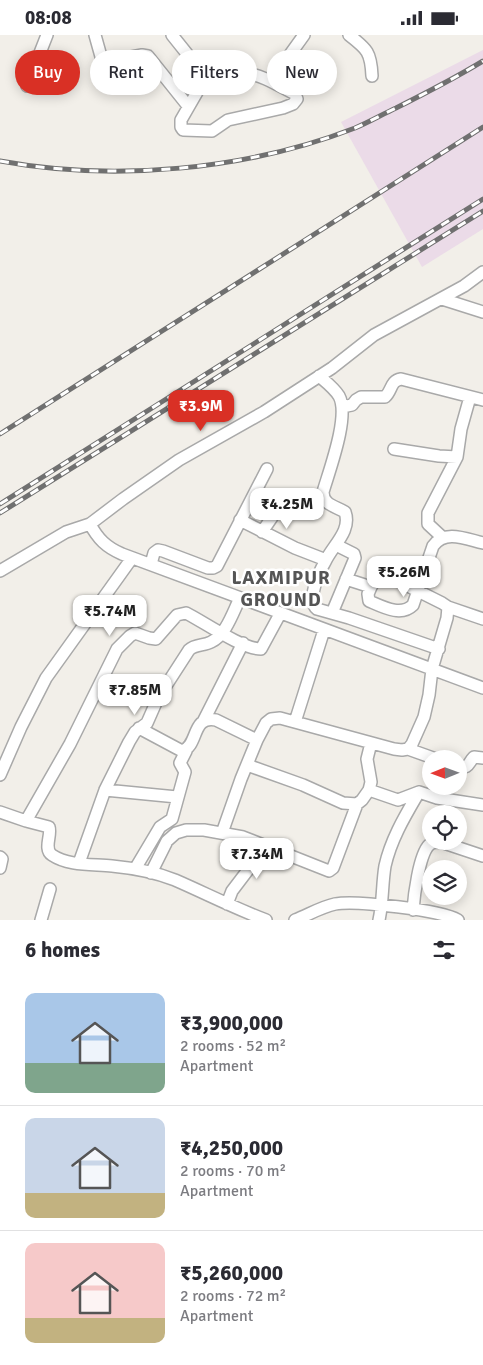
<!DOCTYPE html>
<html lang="en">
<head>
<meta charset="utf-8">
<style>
	:root { --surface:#fff; --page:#f7f7f7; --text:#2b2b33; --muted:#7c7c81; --line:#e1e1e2; --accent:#d93025 }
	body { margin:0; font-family:Signika,sans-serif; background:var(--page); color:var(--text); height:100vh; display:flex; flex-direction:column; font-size:19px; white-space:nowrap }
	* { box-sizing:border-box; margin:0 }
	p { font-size:16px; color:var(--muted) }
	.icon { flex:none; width:28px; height:28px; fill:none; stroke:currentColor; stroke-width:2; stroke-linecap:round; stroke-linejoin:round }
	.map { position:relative; height:885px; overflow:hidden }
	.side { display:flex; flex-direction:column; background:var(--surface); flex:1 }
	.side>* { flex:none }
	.hud { position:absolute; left:15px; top:15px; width:454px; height:45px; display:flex; gap:10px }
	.needle { width:32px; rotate:269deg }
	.tools { position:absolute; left:422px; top:715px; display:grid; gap:10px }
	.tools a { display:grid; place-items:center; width:45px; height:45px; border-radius:50%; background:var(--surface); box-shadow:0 2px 12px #0003; font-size:25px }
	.price { position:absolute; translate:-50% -42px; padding:0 11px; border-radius:10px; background:#fff; color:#222; font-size:16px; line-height:32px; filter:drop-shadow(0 1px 2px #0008) }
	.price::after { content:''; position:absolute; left:50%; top:30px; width:15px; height:11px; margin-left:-8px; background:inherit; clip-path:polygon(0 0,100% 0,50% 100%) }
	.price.selected { background:var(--accent); color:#fff }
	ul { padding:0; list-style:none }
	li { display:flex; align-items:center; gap:15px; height:125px; padding:0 25px }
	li+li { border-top:1px solid var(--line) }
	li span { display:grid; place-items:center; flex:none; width:140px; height:100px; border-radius:10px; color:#555 }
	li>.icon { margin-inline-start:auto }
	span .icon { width:60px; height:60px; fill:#fffc; stroke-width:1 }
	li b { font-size:21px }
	h2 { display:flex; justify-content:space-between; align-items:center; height:60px; padding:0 25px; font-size:21px }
	.tag { padding:0 18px; border-radius:22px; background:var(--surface); box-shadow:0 2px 12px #0003; font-size:18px; line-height:45px }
	.tag.selected { background:var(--accent); color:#fff }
	.status { display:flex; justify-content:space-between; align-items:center; height:35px; padding:0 25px; background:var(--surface); direction:ltr }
	.status svg { height:14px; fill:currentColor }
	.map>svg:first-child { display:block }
</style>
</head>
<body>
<div class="status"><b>08:08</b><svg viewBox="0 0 49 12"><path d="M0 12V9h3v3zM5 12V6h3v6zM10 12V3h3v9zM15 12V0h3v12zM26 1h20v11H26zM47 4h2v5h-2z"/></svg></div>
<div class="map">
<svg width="483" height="885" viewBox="0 0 483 885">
	<rect width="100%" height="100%" fill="#f2efe9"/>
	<path fill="#ebdbe8" d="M483 15V194L422 232 341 87Z"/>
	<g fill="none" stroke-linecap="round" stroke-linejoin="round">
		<g stroke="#a9a9a9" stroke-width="14">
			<path id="minor" d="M95 0 102 25 105 27 142 20 148 21 188 71
				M172 0 204 40V45L181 85V92L183 95 212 96 228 85 283 73 293 69 297 64 295 59C255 38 250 32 204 45
				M349 0C367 14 371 17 372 41
				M271 46 304 0
				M27 51 47 0
				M442 264 483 277
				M319 341C326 347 334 353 339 361 350 381 329 436 323 457 323 470 335 471 345 477 352 496 332 511 325 527 319 537 306 566 317 574L349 583 439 614
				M342 372 352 370 356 365 361 362H385C392 356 390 346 401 344L483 365
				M394 414 439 421 457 422
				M240 485 295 513 326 525
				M90 489C98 504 106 512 122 519L483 653
				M262 497 283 466C294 458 305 466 317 468L323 464
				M442 502 428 489V478L457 422 461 394 470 362
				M151 529 154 518 158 515 163 516 208 533H213L217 531 267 434
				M0 536 66 497 90 489 123 464 179 425 264 377 332 333 374 300 464 251 483 237
				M371 552 368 559 369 566C383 572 401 582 413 570L433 511C445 494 466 504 483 508
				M448 572 483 584
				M332 578 355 523 354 519 336 510
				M204 685 243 608
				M295 687 324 595
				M139 693 182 716C199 711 191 680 216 685L257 705
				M408 714 436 724
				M247 730 303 750 343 768 357 769 362 765 369 755 371 747 367 724 371 708
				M459 732C469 734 468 728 474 722L483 723
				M0 740 21 692 46 643 132 523
				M105 755 177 762
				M369 755 398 765 419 757 437 763 483 770
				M0 777 26 786 49 792C52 800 43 814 52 820 68 831 93 829 112 831 133 833 155 837 175 845 205 858 234 873 266 885
				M26 786 70 709 117 614 130 601 135 598 149 603 156 604 177 580 186 578C204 587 242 614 261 614L280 579
				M222 798 241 744 257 705 266 688 271 684 280 683 394 714 402 715 408 714 412 709 424 682 429 660 432 634 447 583 448 572 442 568 384 539 378 540 371 552 346 544
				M0 822 2 824 0 833
				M79 828 105 755 129 707 135 697 147 688 158 663 189 615C195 609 204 611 211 607 226 600 233 577 240 563
				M135 834 160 792 172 784 185 737 180 728 186 716
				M151 838 167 806 176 798 186 795H204L243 802 329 836 333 833 357 769
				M227 869 232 856 251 831 261 809
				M413 875C414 861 419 820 429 810 432 807 437 807 441 807L483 821
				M41 885 50 854
				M295 885C308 880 321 872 335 869 355 865 440 875 458 885
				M379 885C383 867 382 849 385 831 391 804 405 781 419 757"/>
		</g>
		<use href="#minor" stroke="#fff" stroke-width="11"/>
		<g stroke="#707070" stroke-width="5">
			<path id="rail" d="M0 126C114 147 247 135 355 93 369 87 383 79 396 73 426 58 455 43 483 26
				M0 399 483 92
				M0 469 483 164
				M0 478 483 176"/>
		</g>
		<use href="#rail" stroke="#fff" stroke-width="3" stroke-dasharray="9" stroke-linecap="butt"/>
	</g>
	<g text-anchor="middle" stroke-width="5" stroke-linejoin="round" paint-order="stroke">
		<g font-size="19" font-weight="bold" letter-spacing="1" fill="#555" stroke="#fff">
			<text x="281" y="549">LAXMIPUR<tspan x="281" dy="22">GROUND</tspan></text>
		</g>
	</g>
</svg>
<div class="tools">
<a><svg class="needle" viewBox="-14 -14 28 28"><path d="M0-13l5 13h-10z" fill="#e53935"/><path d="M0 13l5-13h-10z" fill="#7c7c81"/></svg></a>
<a><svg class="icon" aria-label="locate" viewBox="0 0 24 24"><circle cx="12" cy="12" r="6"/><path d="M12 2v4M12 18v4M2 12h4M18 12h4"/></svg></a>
<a><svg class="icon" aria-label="layers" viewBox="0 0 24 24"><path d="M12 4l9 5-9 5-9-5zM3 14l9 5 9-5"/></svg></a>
</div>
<b class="price selected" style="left:201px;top:397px">₹3.9M</b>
<b class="price" style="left:287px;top:495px">₹4.25M</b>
<b class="price" style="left:404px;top:563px">₹5.26M</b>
<b class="price" style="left:110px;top:602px">₹5.74M</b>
<b class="price" style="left:135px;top:681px">₹7.85M</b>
<b class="price" style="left:257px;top:845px">₹7.34M</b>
<div class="hud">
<a class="tag selected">Buy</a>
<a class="tag">Rent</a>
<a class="tag">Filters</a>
<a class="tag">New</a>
</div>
</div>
<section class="side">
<h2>6 homes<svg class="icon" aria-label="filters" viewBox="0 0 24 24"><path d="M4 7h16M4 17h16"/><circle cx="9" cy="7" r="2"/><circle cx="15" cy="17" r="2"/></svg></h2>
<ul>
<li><span style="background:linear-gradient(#a9c7e8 70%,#7fa58c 0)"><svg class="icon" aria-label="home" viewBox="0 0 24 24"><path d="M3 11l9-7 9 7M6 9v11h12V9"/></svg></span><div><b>₹3,900,000</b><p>2 rooms · 52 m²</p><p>Apartment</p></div></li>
<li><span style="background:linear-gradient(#c9d6e8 75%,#c2b280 0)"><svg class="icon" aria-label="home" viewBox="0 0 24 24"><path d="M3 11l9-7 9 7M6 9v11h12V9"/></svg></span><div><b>₹4,250,000</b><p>2 rooms · 70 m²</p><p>Apartment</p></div></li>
<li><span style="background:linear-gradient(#f6c9c9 75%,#c2b280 0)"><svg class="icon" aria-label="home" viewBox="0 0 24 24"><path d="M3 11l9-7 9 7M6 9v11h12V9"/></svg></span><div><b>₹5,260,000</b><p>2 rooms · 72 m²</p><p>Apartment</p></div></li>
</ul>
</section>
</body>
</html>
